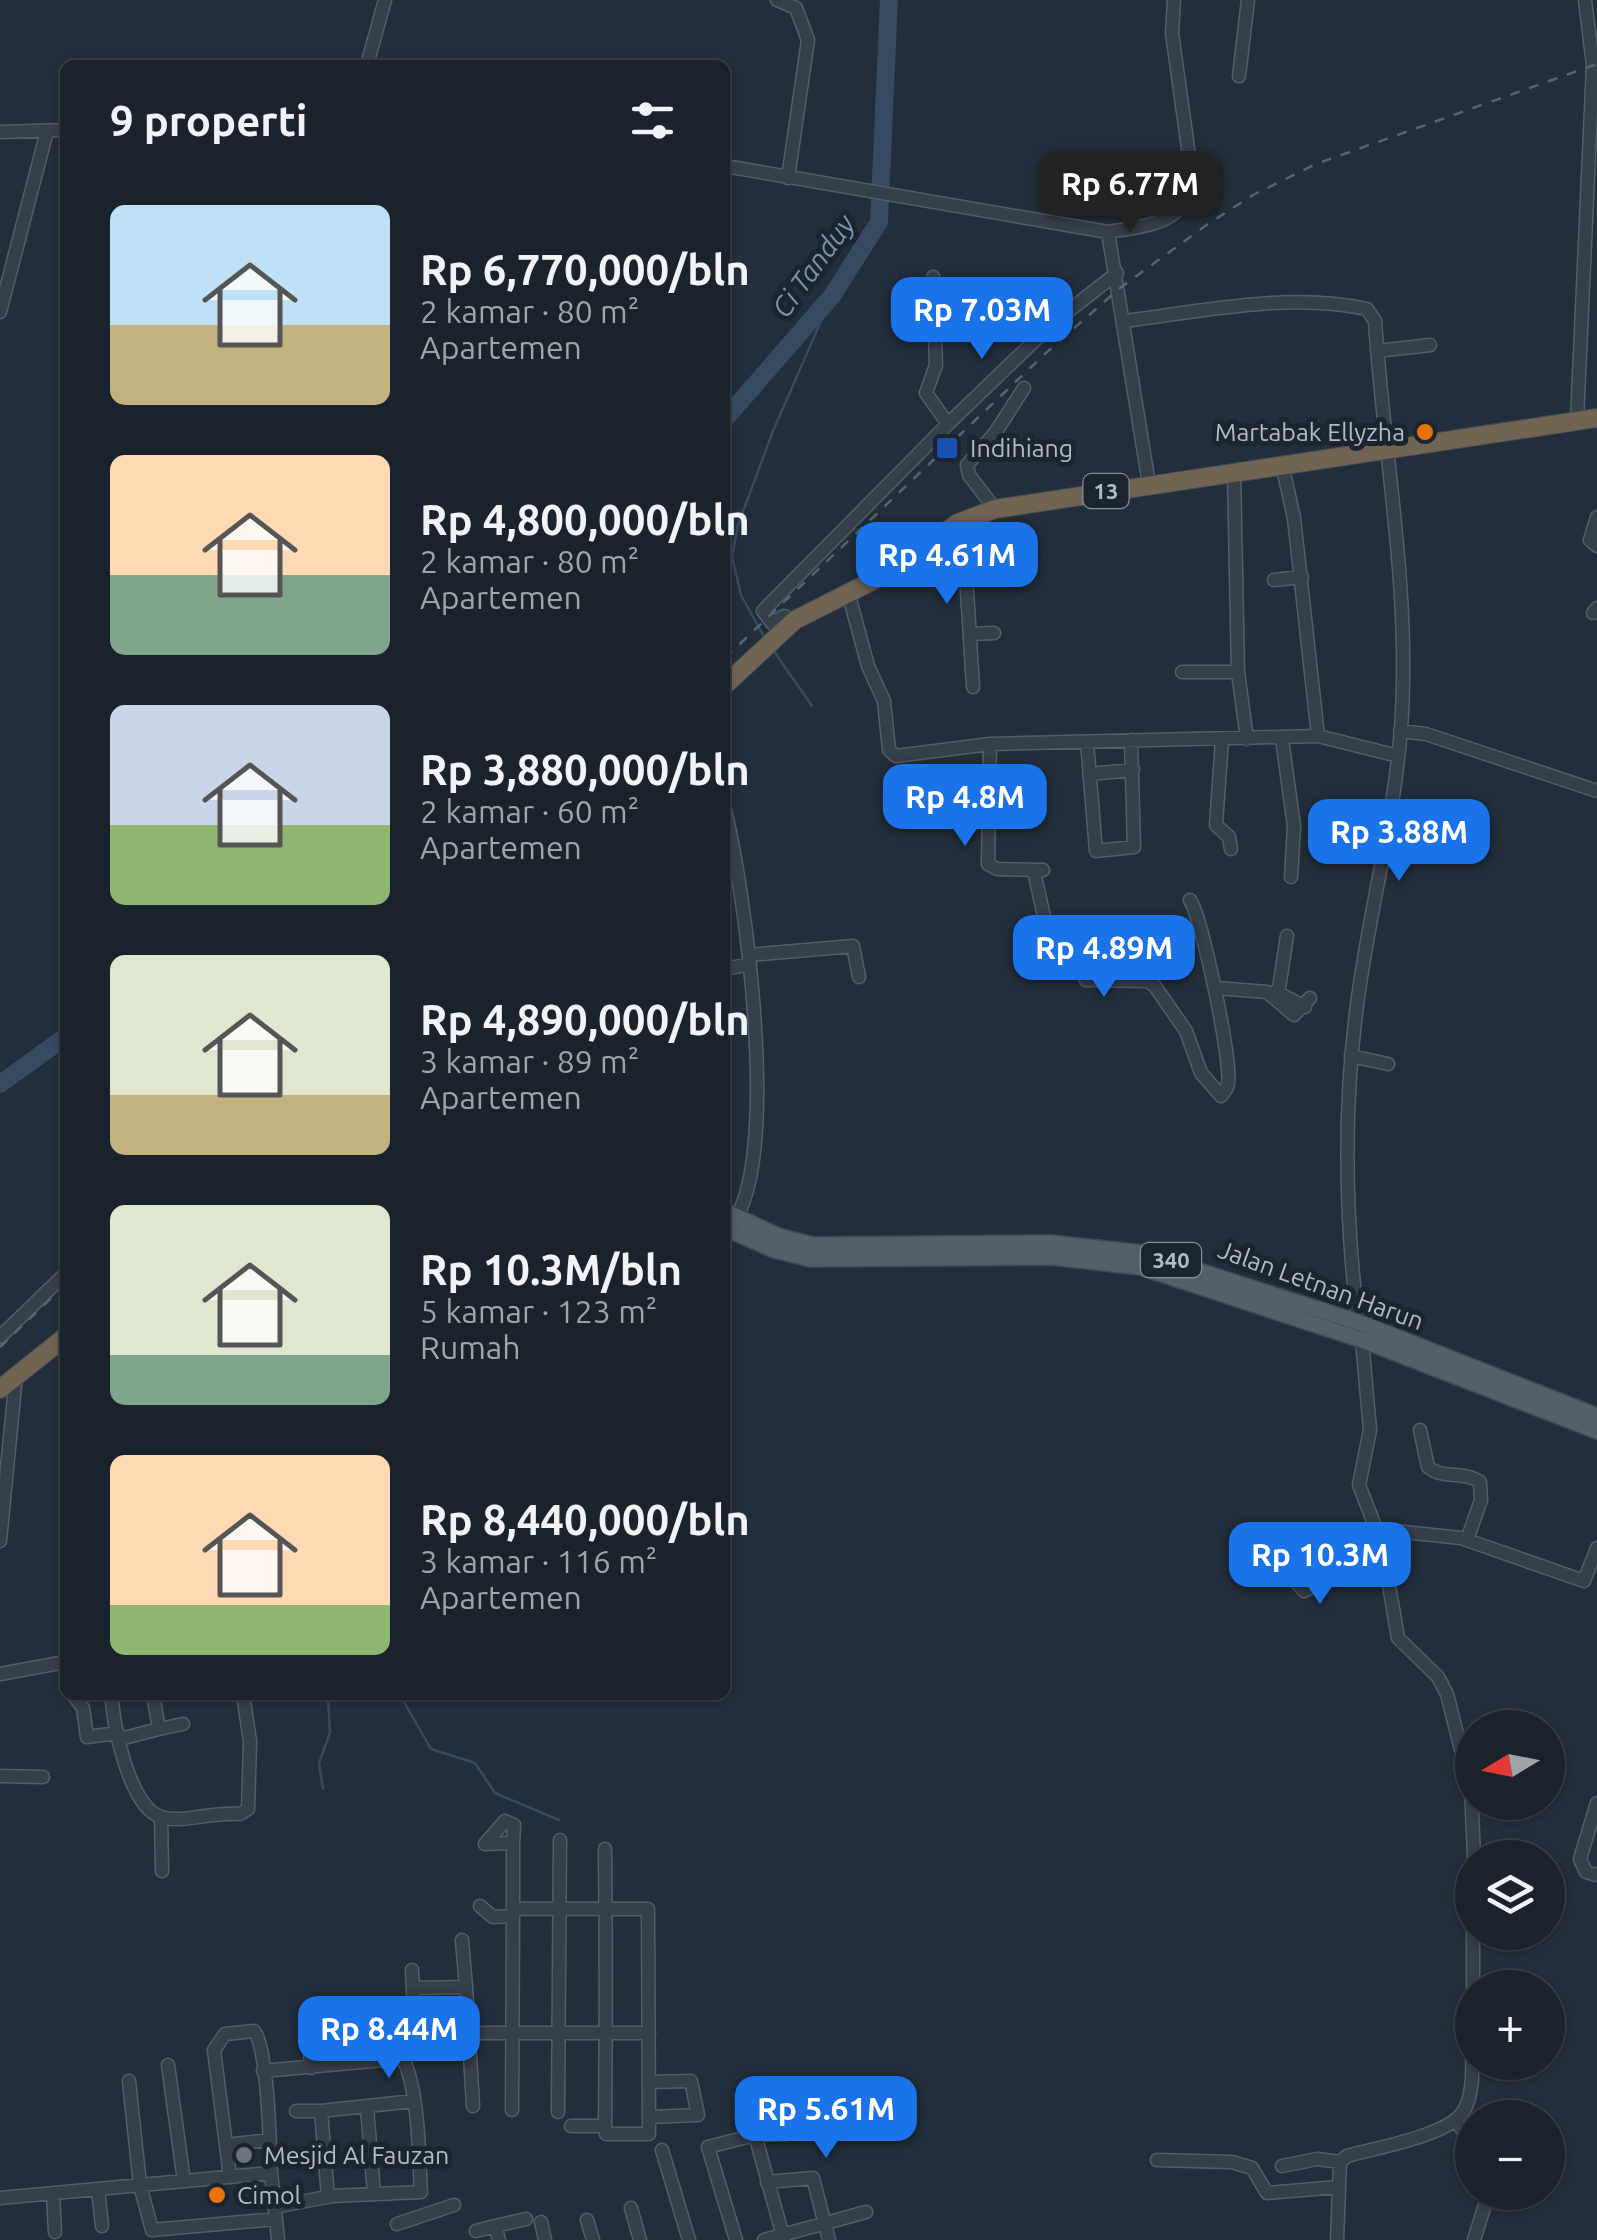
<!DOCTYPE html>
<html lang="id">
<head>
<meta charset="utf-8">
<style>
	:root { --surface:#1a222c; --page:#272f38; --text:#f1f3f6; --muted:#9fa4a9; --line:#383f48; --accent:#1a73e8 }
	body { margin:0; font-family:Ubuntu,sans-serif; background:var(--page); color:var(--text); height:100vh; display:flex; flex-direction:column; font-size:38px; white-space:nowrap }
	* { box-sizing:border-box; margin:0 }
	p { font-size:32px; color:var(--muted) }
	.icon { flex:none; width:55px; height:55px; fill:none; stroke:currentColor; stroke-width:2; stroke-linecap:round; stroke-linejoin:round }
	.map { position:relative; flex:1; overflow:hidden }
	.drawer { position:absolute; left:60px; top:60px; width:670px; height:1640px; display:flex; flex-direction:column; background:var(--surface); border-radius:15px; box-shadow:0 2px 8px #0004,0 0 0 2px var(--line) }
	.drawer>* { flex:none }
	.needle { width:65px; rotate:260deg }
	.fabs { position:absolute; left:1455px; top:1710px; display:grid; gap:20px }
	.fabs a { display:grid; place-items:center; width:110px; height:110px; border-radius:50%; background:var(--surface); box-shadow:0 2px 8px #0004,0 0 0 2px var(--line); font-size:50px }
	.price { position:absolute; translate:-50% -85px; padding:0 22px; border-radius:20px; background:var(--accent); color:#fff; font-size:32px; line-height:65px; filter:drop-shadow(0 2px 5px #0008) }
	.price::after { content:''; position:absolute; left:50%; top:60px; width:30px; height:22px; margin-left:-15px; background:inherit; clip-path:polygon(0 0,100% 0,50% 100%) }
	.price.current { background:#222; color:#fff }
	ul { padding:0; list-style:none }
	li { display:flex; align-items:center; gap:30px; height:250px; padding:0 50px }
	li span { display:grid; place-items:center; flex:none; width:280px; height:200px; border-radius:15px; color:#555 }
	li>.icon { margin-inline-start:auto }
	span .icon { width:120px; height:120px; fill:#fffc; stroke-width:1 }
	li b { font-size:42px }
	h2 { display:flex; justify-content:space-between; align-items:center; height:120px; padding:0 50px; font-size:42px }
	.map>svg:first-child { display:block }
</style>
</head>
<body>
<div class="map">
<svg width="1597" height="2240" viewBox="0 0 1597 2240">
	<rect width="100%" height="100%" fill="#222e3b"/>
	<g fill="none" stroke-linecap="round" stroke-linejoin="round">
		<path stroke="#364b62" stroke-width="2.5" d="M765 639 741 595 732 557 738 525 773 431 832 296
			M773 650 812 706
			M400 1695 431 1749 475 1763 495 1793 559 1820
			M323 1789 319 1763 330 1733 328 1695"/>
		<path stroke="#364b62" stroke-width="18" d="M725 419 832 296 879 222 889 0
			M0 1084 65 1037"/>
		<g stroke="#545e69" stroke-width="15">
			<path id="minor" d="M777 0 796 8 808 40 788 178
				M367 65 385 0
				M1239 76 1248 0
				M0 132 65 130
				M725 166 1108 232 1149 484
				M1108 232C1145 226 1173 226 1194 191L1172 33 1174 0
				M933 277 936 365 926 393 948 424 1052 324 1117 273
				M0 312 47 131
				M1125 321C1202 311 1290 292 1367 309L1375 321C1384 458 1411 591 1401 728 1394 822 1369 912 1357 1005 1343 1111 1345 1216 1358 1322
				M1377 351 1430 345
				M1577 420 1593 65 1585 0
				M1282 464 1294 518 1318 736
				M1234 473 1238 672 1247 739
				M995 509 969 475 967 465 995 433 1024 388
				M1597 517 1590 540 1597 546
				M958 523 966 575 973 687
				M1274 580 1302 577
				M848 592 868 666 884 701 889 750 896 756 990 744 1318 736 1398 756
				M1593 613 1597 608
				M795 620 784 616 772 623 763 611 948 424
				M971 634 994 633
				M1182 672H1238
				M1400 731 1426 734 1597 791
				M1282 739 1294 826 1291 877
				M1222 740 1216 825 1229 837 1231 849
				M1087 742 1096 851 1134 847 1131 740
				M990 744 988 864 997 869 1043 870
				M1089 774 1133 770
				M725 810C746 896 779 1145 736 1218
				M1034 871 1050 944 1070 950 1086 980 1147 981 1154 985 1186 1031 1201 1073 1221 1096C1225 1091 1227 1090 1228 1083 1232 1061 1202 918 1190 900
				M749 955 853 946 859 977
				M725 969 750 964
				M1216 988 1267 992 1294 1015 1310 998
				M1277 992 1305 1007
				M1272 995 1279 988 1287 936
				M1351 1056 1388 1064
				M0 1337 65 1274
				M1362 1340 1370 1430 1359 1485 1382 1544 1398 1638 1438 1677 1447 1694 1471 1789 1474 1858
				M1420 1430 1428 1467C1444 1480 1463 1470 1480 1482L1481 1500 1467 1540
				M1375 1529 1461 1538 1584 1581 1597 1548
				M0 1541 16 1376
				M1282 1565 1304 1591 1336 1575 1387 1567
				M0 1674 65 1662
				M73 1695 83 1708 87 1737 118 1733
				M112 1695C112 1724 130 1808 161 1817 182 1824 213 1811 240 1814L248 1809 250 1741 243 1695
				M153 1695 159 1729 183 1724
				M120 1739 159 1729
				M0 1776 43 1777
				M1597 1803 1580 1859 1586 1872 1597 1875
				M161 1817 162 1871
				M480 1906 493 1917 513 1916 512 2110
				M513 1909C558 1908 603 1909 648 1909L649 2134H606L605 2126C606 2034 606 1941 605 1849
				M513 1913V1843L485 1844 505 1821 514 1825 513 1843
				M412 1970 415 2033
				M466 1987 473 2106
				M414 1988 466 1987 462 1940
				M1473 1988V1932
				M308 2017 311 2068
				M168 2065 184 2181
				M263 2071 405 2058 415 2033H649
				M129 2081 140 2185 152 2230 276 2219
				M367 2108 374 2193
				M296 2111H321
				M558 2112 560 1840
				M649 2117 698 2115 691 2081 649 2082
				M1456 2120 1472 2145
				M571 2126H605
				M755 2135 784 2240
				M226 2145 269 2140
				M662 2150 689 2240
				M1157 2160 1232 2162 1252 2168 1267 2193 1338 2187
				M1282 2166 1317 2159 1340 2162
				M271 2173 278 2239
				M767 2182 813 2178 829 2240
				M98 2189 102 2226
				M53 2194 55 2232
				M328 2197 321 2111 414 2101
				M0 2198 271 2173C270 2146 268 2048 254 2031L225 2034 214 2050 230 2177
				M275 2207 332 2196 421 2192C418 2154 422 2048 379 2033 360 2027 330 2034 309 2035
				M631 2208 640 2240
				M587 2220 593 2240
				M541 2222 545 2240
				M397 2224 454 2205
				M495 2226 526 2219
				M476 2231 495 2226 499 2240
				M736 2240 708 2147 755 2135 786 2134
				M764 2240 866 2212
				M1337 2240 1340 2162 1347 2156C1375 2148 1447 2136 1463 2112 1475 2093 1472 2064 1472 2043
				M1474 2240 1489 2192"/>
		</g>
		<g stroke="#3f4954" stroke-width="18">
			<path id="major" d="M725 1211 778 1236 813 1245 1051 1243 1143 1253 1358 1322 1597 1416
				M725 1228 774 1250 811 1259 1051 1257 1140 1267 1362 1340 1597 1431"/>
		</g>
		<g stroke="#414b56" stroke-width="20">
			<path id="highway" d="M725 685 795 620 886 574 958 523 995 509 1597 418
				M0 1389 65 1337"/>
		</g>
		<use href="#minor" stroke="#36404b" stroke-width="12"/>
		<use href="#major" stroke="#545f6b" stroke-width="15"/>
		<use href="#highway" stroke="#716453" stroke-width="18"/>
		<path stroke="#586472" stroke-width="2.5" stroke-dasharray="10 10" stroke-linecap="butt" d="M725 658 1047 352 1120 288 1208 224 1253 195 1316 164 1597 64
			M0 1347 65 1285"/>
	</g>
	<g fill="#e8710a" stroke="#1b2530" stroke-width="4">
		<circle cx="1425" cy="432" r="10"/>
		<circle cx="217" cy="2195" r="10"/>
	</g>
	<rect fill="#1a4fb4" stroke="#1b2530" stroke-width="4" x="935" y="436" width="24" height="24" rx="5"/>
	<circle fill="#6b7280" stroke="#1b2530" stroke-width="4" cx="244" cy="2155" r="10"/>
	<g text-anchor="middle" stroke-width="10" stroke-linejoin="round" paint-order="stroke">
		<g fill="#1b2530" stroke="#848e9a" stroke-width="2.5">
			<rect x="1083.5" y="474" width="45" height="34" rx="8"/>
			<rect x="1141" y="1243" width="60" height="34" rx="8"/>
		</g>
		<g font-size="22" font-weight="bold" fill="#b1bbc7">
			<text x="1106" y="499">13</text>
			<text x="1171" y="1268">340</text>
		</g>
		<g font-size="25" fill="#b1bbc7" stroke="#1b2530" text-anchor="start">
			<text x="1405" y="441" text-anchor="end">Martabak Ellyzha</text>
			<text x="970" y="457">Indihiang</text>
			<text x="264" y="2164">Mesjid Al Fauzan</text>
			<text x="237" y="2204">Cimol</text>
		</g>
		<g font-size="25" fill="#b1bbc7" stroke="#1b2530">
			<text transform="translate(1321 1285) rotate(20)" y="9">Jalan Letnan Harun</text>
		</g>
		<g font-size="28" font-style="italic" fill="#7993af" stroke="#1b2530">
			<text transform="translate(813 266) rotate(-54)" y="10">Ci Tanduy</text>
		</g>
	</g>
</svg>
<div class="fabs">
<a><svg class="needle" viewBox="-14 -14 28 28"><path d="M0-13l5 13h-10z" fill="#e53935"/><path d="M0 13l5-13h-10z" fill="#9fa4a9"/></svg></a>
<a><svg class="icon" aria-label="layers" viewBox="0 0 24 24"><path d="M12 4l9 5-9 5-9-5zM3 14l9 5 9-5"/></svg></a>
<a>+</a>
<a>−</a>
</div>
<b class="price current" style="left:1130px;top:236px">Rp 6.77M</b>
<b class="price" style="left:982px;top:362px">Rp 7.03M</b>
<b class="price" style="left:947px;top:607px">Rp 4.61M</b>
<b class="price" style="left:965px;top:849px">Rp 4.8M</b>
<b class="price" style="left:1399px;top:884px">Rp 3.88M</b>
<b class="price" style="left:1104px;top:1000px">Rp 4.89M</b>
<b class="price" style="left:1320px;top:1607px">Rp 10.3M</b>
<b class="price" style="left:389px;top:2081px">Rp 8.44M</b>
<b class="price" style="left:826px;top:2161px">Rp 5.61M</b>
<section class="drawer">
<h2>9 properti<svg class="icon" aria-label="filters" viewBox="0 0 24 24"><path d="M4 7h16M4 17h16"/><circle cx="9" cy="7" r="2"/><circle cx="15" cy="17" r="2"/></svg></h2>
<ul>
<li><span style="background:linear-gradient(#bfe0f5 60%,#c2b280 0)"><svg class="icon" aria-label="home" viewBox="0 0 24 24"><path d="M3 11l9-7 9 7M6 9v11h12V9"/></svg></span><div><b>Rp 6,770,000/bln</b><p>2 kamar · 80 m²</p><p>Apartemen</p></div></li>
<li><span style="background:linear-gradient(#ffd9b3 60%,#7fa58c 0)"><svg class="icon" aria-label="home" viewBox="0 0 24 24"><path d="M3 11l9-7 9 7M6 9v11h12V9"/></svg></span><div><b>Rp 4,800,000/bln</b><p>2 kamar · 80 m²</p><p>Apartemen</p></div></li>
<li><span style="background:linear-gradient(#c9d6e8 60%,#8fb573 0)"><svg class="icon" aria-label="home" viewBox="0 0 24 24"><path d="M3 11l9-7 9 7M6 9v11h12V9"/></svg></span><div><b>Rp 3,880,000/bln</b><p>2 kamar · 60 m²</p><p>Apartemen</p></div></li>
<li><span style="background:linear-gradient(#dfe7d0 70%,#c2b280 0)"><svg class="icon" aria-label="home" viewBox="0 0 24 24"><path d="M3 11l9-7 9 7M6 9v11h12V9"/></svg></span><div><b>Rp 4,890,000/bln</b><p>3 kamar · 89 m²</p><p>Apartemen</p></div></li>
<li><span style="background:linear-gradient(#dfe7d0 75%,#7fa58c 0)"><svg class="icon" aria-label="home" viewBox="0 0 24 24"><path d="M3 11l9-7 9 7M6 9v11h12V9"/></svg></span><div><b>Rp 10.3M/bln</b><p>5 kamar · 123 m²</p><p>Rumah</p></div></li>
<li><span style="background:linear-gradient(#ffd9b3 75%,#8fb573 0)"><svg class="icon" aria-label="home" viewBox="0 0 24 24"><path d="M3 11l9-7 9 7M6 9v11h12V9"/></svg></span><div><b>Rp 8,440,000/bln</b><p>3 kamar · 116 m²</p><p>Apartemen</p></div></li>
</ul>
</section>
</div>
</body>
</html>
